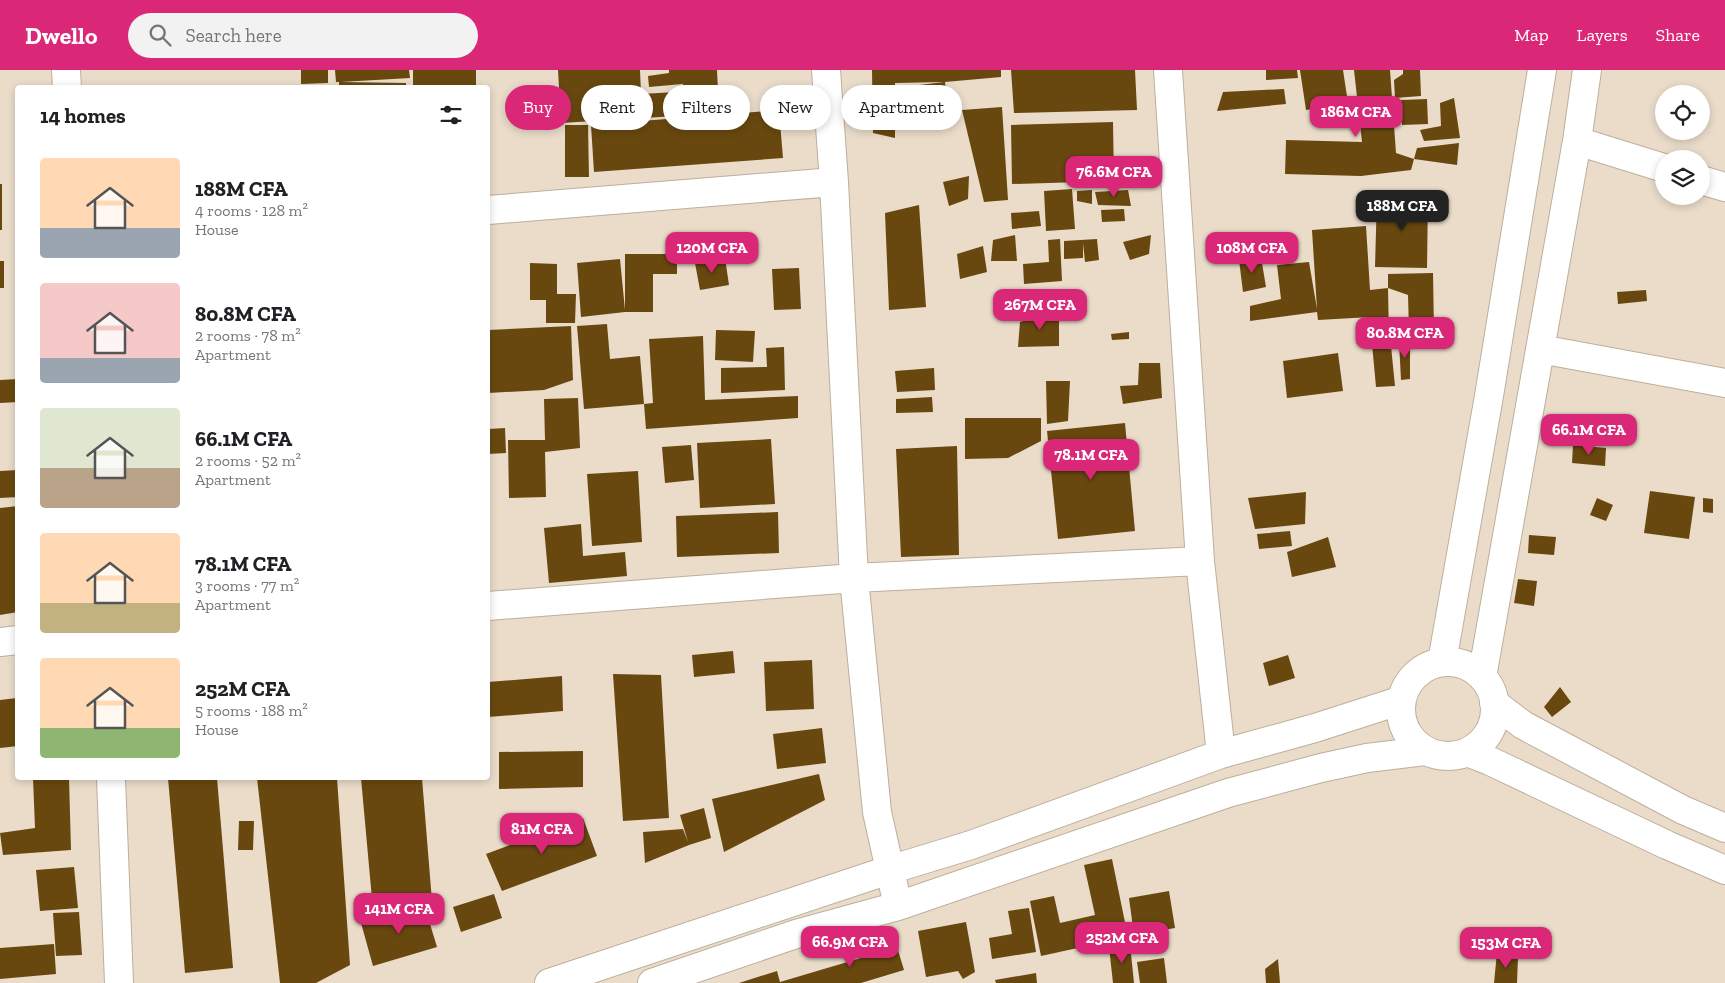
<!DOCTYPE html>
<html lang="en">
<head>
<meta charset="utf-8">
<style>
	:root { --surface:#fff; --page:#f2f2f2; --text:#202124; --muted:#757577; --accent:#db2777 }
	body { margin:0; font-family:"Zilla Slab",serif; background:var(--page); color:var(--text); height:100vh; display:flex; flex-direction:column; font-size:19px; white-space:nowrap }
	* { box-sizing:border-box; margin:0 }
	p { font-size:16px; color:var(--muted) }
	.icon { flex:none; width:28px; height:28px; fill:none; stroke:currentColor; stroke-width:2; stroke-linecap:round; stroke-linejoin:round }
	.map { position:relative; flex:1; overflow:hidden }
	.drawer { position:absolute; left:15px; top:15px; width:475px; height:695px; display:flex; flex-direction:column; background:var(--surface); border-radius:5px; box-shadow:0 2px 8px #0003 }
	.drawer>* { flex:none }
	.guide { position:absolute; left:505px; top:15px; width:475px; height:45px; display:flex; gap:10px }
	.controls { position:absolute; left:1655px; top:15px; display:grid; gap:10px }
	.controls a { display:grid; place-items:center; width:55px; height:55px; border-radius:50%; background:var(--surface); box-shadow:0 2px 8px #0003; font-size:25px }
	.price { position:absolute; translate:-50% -42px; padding:0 11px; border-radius:10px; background:var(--accent); color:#fff; font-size:16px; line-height:32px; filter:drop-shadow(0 1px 2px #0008) }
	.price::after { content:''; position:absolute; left:50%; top:30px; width:15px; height:11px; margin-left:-8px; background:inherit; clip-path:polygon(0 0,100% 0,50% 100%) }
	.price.active { background:#222; color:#fff }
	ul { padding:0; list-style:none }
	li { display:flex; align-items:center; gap:15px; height:125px; padding:0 25px }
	li span { display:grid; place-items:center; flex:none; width:140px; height:100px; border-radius:5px; color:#555 }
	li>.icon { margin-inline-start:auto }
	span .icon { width:60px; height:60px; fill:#fffc; stroke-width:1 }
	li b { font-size:21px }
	h2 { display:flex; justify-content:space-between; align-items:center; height:60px; padding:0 25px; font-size:21px }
	.tag { padding:0 18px; border-radius:22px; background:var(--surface); box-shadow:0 2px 8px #0003; font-size:18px; line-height:45px }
	.tag.active { background:var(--accent); color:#fff }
	header { display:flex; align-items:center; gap:30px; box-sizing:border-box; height:70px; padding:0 25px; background:var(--accent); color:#fff }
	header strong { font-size:24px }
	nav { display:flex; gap:28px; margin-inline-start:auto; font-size:18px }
	.search { width:350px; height:45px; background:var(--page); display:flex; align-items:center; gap:12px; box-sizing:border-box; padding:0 18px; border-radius:28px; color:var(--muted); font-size:19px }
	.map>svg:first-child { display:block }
</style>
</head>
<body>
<header>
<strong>Dwello</strong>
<div class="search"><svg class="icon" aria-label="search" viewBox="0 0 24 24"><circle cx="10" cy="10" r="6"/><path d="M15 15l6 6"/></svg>Search here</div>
<nav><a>Map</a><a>Layers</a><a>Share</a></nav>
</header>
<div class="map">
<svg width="1725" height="913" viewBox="0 0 1725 913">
	<rect width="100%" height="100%" fill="#eadcc9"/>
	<path fill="#68480f" d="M301 0H328V13L301 14Z
		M335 0H409L410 8 341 12 406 13V18H339V12H336Z
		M413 0H476V18H413Z
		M558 0H640L641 24 676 22 677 46 561 53Z
		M669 0H717L719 42 688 46 683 14 649 17 648 6 669 3Z
		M872 0H1001V7L945 12 950 54 908 58 903 17 944 12 895 13V68L873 63Z
		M1011 0H1135L1137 40 1014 43Z
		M1266 0H1297L1298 8 1266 10Z
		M1300 0H1343L1348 33 1306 40Z
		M1354 0H1390L1396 83 1414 89 1411 100 1361 106 1285 104 1286 70 1362 72Z
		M1403 0H1420L1421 26 1395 28 1394 10 1403 4Z
		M1284 19 1286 34 1217 41 1223 22Z
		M1454 28 1460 68 1424 71 1420 60 1441 56 1440 33Z
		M1427 29 1428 54 1402 55 1401 30Z
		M1002 37 1008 130 984 132 962 40Z
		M779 40 783 88 594 102 591 55Z
		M1113 52 1114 111 1012 114 1011 55Z
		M565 55H588L589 107H565Z
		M1459 73 1457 95 1414 89 1417 78Z
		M969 106 968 129 949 136 943 112Z
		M0 114H2V160H0Z
		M1072 119 1075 159 1046 161 1044 121Z
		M1092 120V134L1077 131V121Z
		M1128 120 1131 136 1098 135 1095 122Z
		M1377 126 1428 127 1427 198 1375 197Z
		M919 135 926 237 889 240 885 143Z
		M1124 139 1125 151 1102 152 1101 140Z
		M1039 141 1041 156 1012 159 1011 143Z
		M1366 156 1370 220 1388 218V204L1433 203 1434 260 1409 261 1408 225 1388 218 1389 269 1372 274 1391 276 1395 316 1376 317 1372 274 1371 247 1318 250 1317 242 1250 251V236L1281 229 1277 195 1309 192 1317 239 1312 160Z
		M1015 165 1017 191H991L993 170Z
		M1151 165 1149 184 1130 190 1123 172Z
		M1060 169 1062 211 1024 214 1023 194 1049 192 1048 170Z
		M1097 169 1099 190 1085 192 1083 173V188L1064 189V171Z
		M983 176 987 202 960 209 957 184Z
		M625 184H677V204H653V242H625L581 247 577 193 620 189 625 240Z
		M1261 187 1266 217 1243 222 1239 190Z
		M725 188 729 215 700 220 695 193Z
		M0 191H4V218H0Z
		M530 193 557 194V224H576L575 253H546V230H530Z
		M799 198 801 239 774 240 772 199Z
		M1646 220 1647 231 1618 234 1617 222Z
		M1059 241V276L1018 277 1020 252Z
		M607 254 610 289 640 286 644 334 584 339 577 256Z
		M571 256 573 310 544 320 488 323V260Z
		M716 260 755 261 753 292 715 290Z
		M1129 262V269L1112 270 1111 264Z
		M703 266 705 330 798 326V348L646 359 644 334 653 333 649 269Z
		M1410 269V309L1401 310 1399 271Z
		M784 277 785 320 721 323V298L767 297 766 278Z
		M1338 283 1343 321 1287 328 1283 291Z
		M1139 293H1160L1162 328 1123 334 1120 316 1138 315Z
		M934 298 935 320 897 322 895 301Z
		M18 309V332L0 333V310Z
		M1046 311H1070L1068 351 1047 354Z
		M932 327 933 342 896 343V329Z
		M578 328 580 378 545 382 546 427 509 428 508 370H545L544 329Z
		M965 348H1041V371L1008 388 965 389Z
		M1125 353 1135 461 1058 469 1047 361Z
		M505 358 506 383 488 384V359Z
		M771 369 775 434 700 438 697 373Z
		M691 375 694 410 665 413 662 377Z
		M1573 375 1606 378 1605 396 1572 393Z
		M957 376 959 485 901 487 896 379Z
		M18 400V427L0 428V401Z
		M638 401 642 472 592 476 587 404Z
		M1650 421 1695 427 1689 469 1644 463Z
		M1306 422 1305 454 1255 459 1248 428Z
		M1597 428 1613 435 1606 451 1590 445Z
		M1703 428 1713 429V443L1703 442Z
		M18 436V542L0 545V438Z
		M778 442 779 483 677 487 676 446Z
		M581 454 583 486 625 482 627 506 549 513 544 458Z
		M1290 461 1292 476 1259 479 1257 464Z
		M1529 465 1556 467 1554 485 1528 483Z
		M1328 467 1336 497 1292 507 1287 482Z
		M1518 509 1537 511 1534 536 1514 533Z
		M733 581 735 603 694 607 692 585Z
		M1288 585 1295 608 1269 616 1263 593Z
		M812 590 814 639 766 641 764 592Z
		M613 604 661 605 669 748 623 751Z
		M562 606 563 641 488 647V612Z
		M1560 617 1571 632 1552 647 1544 637Z
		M17 628 18 676 0 678V630Z
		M822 658 826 693 777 699 773 664Z
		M583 681V717L499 719V682Z
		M819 704 825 730 724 782 712 729Z
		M33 708H69L71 780 3 785 0 763 35 758Z
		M168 708H217L233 898 185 903Z
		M257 708H337L350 895 316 913H280Z
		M361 708H422L432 831 373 840Z
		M704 738 711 768 689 775 645 793 643 762 683 759 688 772 680 745Z
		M583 748 597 786 502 821 486 784Z
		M239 751H254L253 780H238Z
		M1112 789 1128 867 1041 886 1030 831 1054 826 1060 853 1095 845 1084 795Z
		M74 797 78 838 40 841 36 800Z
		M1169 821 1175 858 1134 865 1129 828Z
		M494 824 502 848 461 862 453 837Z
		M424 834 437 877 373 896 361 853Z
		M1029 838 1036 882 992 889 989 868 1012 864 1008 841Z
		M79 842 82 885 56 886 53 843Z
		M966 852 975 902 963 909 958 901 926 907 918 861Z
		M894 867 904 900 861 913H739L777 901 780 912 871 885 868 874Z
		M54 874 56 904 0 909V878Z
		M1130 874 1134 913H1113L1109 877Z
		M1497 882 1518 887 1517 913H1494Z
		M1164 888 1167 913H1140L1137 892Z
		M1278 889 1280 913H1266L1265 899Z
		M1036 903 1037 913H996L995 910Z"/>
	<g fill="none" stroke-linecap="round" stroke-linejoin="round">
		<g stroke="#bcaf9c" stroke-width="30">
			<path id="minor" d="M66 0 67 18
				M826 0 834 112 854 508 877 742 898 836
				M1168 0 1200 491 1221 684
				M1577 71 1664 98
				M1701 110 1725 117
				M488 140 834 112
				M1540 279 1725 313
				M488 536 854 508 1200 491
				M0 572 18 570
				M1442 592 1489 326 1542 0
				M1401 639a47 47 0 1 1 94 0a47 47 0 1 1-94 0Z
				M1482 607 1577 71 1587 0
				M1494 633 1523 655 1683 740 1725 758
				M1467 682 1490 691 1667 775 1725 800
				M111 708 119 913
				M549 913 889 800 971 775 1221 684 1315 658 1402 630
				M652 913 796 864 898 836 1228 723 1321 698 1367 688 1425 681"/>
		</g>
		<use href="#minor" stroke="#fff" stroke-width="28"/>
	</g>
</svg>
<div class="controls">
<a><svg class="icon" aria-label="locate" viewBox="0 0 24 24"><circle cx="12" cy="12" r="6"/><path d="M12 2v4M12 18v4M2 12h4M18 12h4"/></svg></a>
<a><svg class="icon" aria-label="layers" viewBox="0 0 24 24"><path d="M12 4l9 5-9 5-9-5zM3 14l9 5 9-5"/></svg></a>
</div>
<b class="price" style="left:1356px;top:68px">186M CFA</b>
<b class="price" style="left:1114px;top:128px">76.6M CFA</b>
<b class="price active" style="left:1402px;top:162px">188M CFA</b>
<b class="price" style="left:712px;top:204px">120M CFA</b>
<b class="price" style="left:1252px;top:204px">108M CFA</b>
<b class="price" style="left:1040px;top:261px">267M CFA</b>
<b class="price" style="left:1405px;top:289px">80.8M CFA</b>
<b class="price" style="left:1589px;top:386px">66.1M CFA</b>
<b class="price" style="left:1091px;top:411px">78.1M CFA</b>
<b class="price" style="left:542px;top:785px">81M CFA</b>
<b class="price" style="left:399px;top:865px">141M CFA</b>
<b class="price" style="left:1122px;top:894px">252M CFA</b>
<b class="price" style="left:850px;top:898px">66.9M CFA</b>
<b class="price" style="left:1506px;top:899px">153M CFA</b>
<div class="guide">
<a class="tag active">Buy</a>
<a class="tag">Rent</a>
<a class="tag">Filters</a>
<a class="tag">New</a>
<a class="tag">Apartment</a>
</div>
<section class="drawer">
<h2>14 homes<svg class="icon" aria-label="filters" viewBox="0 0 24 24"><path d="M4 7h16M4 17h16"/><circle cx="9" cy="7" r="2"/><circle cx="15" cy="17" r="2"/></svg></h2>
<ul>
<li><span style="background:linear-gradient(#ffd9b3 70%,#9aa5b1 0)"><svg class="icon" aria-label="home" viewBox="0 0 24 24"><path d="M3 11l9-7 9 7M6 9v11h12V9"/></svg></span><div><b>188M CFA</b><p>4 rooms · 128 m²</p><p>House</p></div></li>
<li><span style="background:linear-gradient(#f6c9c9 75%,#9aa5b1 0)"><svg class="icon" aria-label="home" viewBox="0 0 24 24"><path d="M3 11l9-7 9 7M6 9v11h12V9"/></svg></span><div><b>80.8M CFA</b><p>2 rooms · 78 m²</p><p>Apartment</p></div></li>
<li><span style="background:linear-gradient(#dfe7d0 60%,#b9a48a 0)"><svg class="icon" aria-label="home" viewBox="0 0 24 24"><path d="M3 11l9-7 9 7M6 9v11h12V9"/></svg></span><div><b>66.1M CFA</b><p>2 rooms · 52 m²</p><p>Apartment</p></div></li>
<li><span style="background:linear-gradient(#ffd9b3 70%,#c2b280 0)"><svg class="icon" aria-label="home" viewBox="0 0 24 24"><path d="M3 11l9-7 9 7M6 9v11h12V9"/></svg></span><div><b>78.1M CFA</b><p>3 rooms · 77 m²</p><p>Apartment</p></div></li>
<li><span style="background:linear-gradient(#ffd9b3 70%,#8fb573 0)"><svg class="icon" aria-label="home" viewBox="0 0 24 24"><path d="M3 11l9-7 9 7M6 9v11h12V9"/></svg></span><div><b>252M CFA</b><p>5 rooms · 188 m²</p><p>House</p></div></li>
</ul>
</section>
</div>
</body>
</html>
